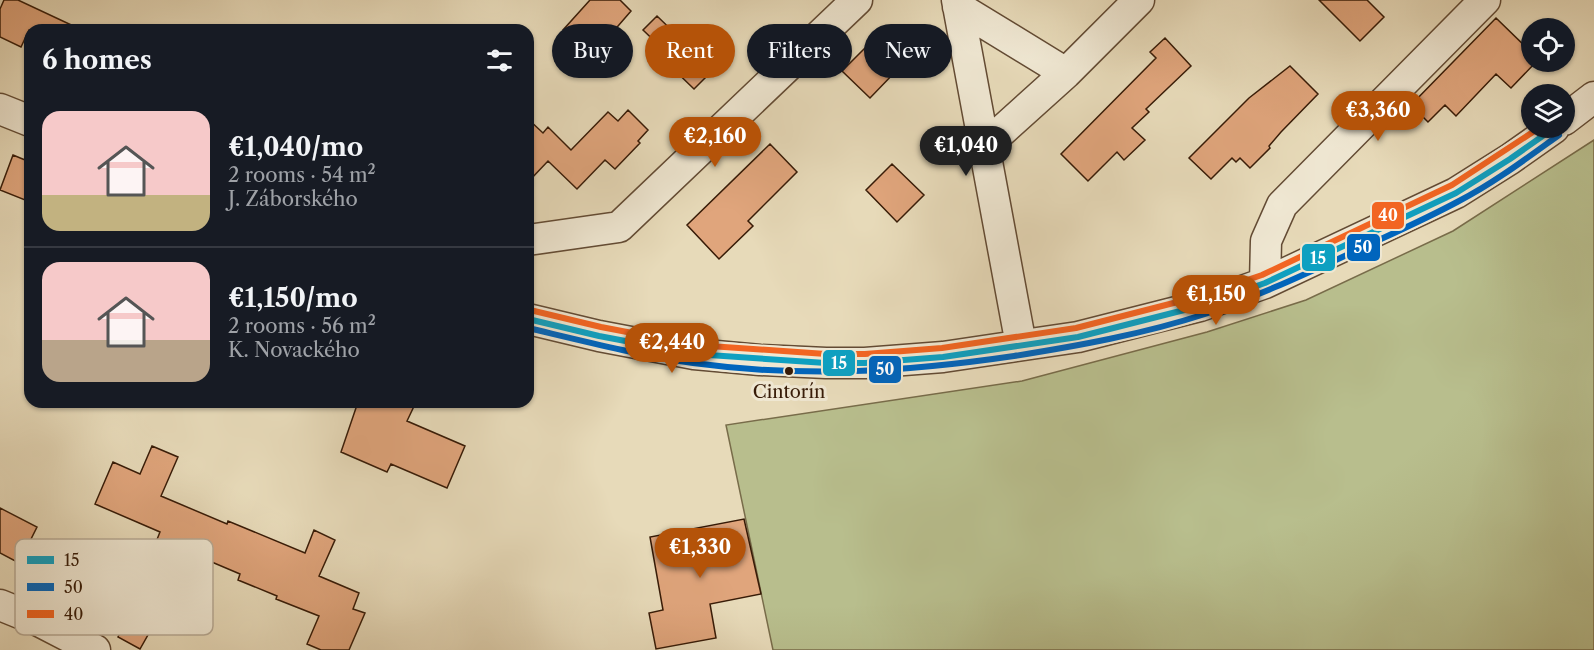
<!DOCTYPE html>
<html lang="en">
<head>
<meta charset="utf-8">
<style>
	:root { --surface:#171b24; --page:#242831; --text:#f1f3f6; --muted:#9ea1a6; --line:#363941; --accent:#b45309 }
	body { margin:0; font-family:"Libre Caslon Text",serif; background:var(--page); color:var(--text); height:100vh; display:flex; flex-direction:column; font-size:22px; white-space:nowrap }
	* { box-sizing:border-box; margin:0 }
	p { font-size:20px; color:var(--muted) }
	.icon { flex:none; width:33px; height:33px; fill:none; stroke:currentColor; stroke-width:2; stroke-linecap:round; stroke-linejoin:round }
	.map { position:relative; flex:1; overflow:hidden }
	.panel { position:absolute; left:24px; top:24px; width:510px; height:384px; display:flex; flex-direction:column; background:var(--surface); border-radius:18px; box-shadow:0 2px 4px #0004 }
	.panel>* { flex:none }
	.guide { position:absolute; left:552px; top:24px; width:570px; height:54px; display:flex; gap:12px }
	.tools { position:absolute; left:1521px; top:18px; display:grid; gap:12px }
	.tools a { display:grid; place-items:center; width:54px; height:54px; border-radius:50%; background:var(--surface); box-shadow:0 2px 4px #0004; font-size:30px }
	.price { position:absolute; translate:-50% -51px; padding:0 14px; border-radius:21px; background:var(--accent); color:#fff; font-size:20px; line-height:39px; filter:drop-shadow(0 2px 3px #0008) }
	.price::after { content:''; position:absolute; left:50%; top:36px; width:18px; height:14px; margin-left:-9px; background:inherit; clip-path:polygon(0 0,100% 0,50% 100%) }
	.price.on { background:#222; color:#fff }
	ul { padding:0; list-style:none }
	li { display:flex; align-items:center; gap:18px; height:150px; padding:0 18px }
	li+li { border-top:2px solid var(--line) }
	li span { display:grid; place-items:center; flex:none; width:168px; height:120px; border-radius:18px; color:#555 }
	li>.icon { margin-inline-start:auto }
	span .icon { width:72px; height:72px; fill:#fffc; stroke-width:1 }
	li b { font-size:26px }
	h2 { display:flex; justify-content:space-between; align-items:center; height:72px; padding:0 18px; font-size:26px }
	.tag { padding:0 21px; border-radius:27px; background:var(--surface); box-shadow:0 2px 4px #0004; font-size:21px; line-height:54px }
	.tag.on { background:var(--accent); color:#fff }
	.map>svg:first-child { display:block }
</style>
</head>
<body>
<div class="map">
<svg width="1594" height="650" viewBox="0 0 1594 650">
	<rect width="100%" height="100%" fill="#e7dab9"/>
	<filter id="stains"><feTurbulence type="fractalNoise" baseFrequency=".00333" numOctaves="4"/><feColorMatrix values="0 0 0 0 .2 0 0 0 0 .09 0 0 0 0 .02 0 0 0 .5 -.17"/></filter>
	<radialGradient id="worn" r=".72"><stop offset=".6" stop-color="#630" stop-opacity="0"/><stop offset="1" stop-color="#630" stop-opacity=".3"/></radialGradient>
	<path fill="#b8be8d" stroke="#786c4a" stroke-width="1.5" d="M1594 140V650H773L726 425 1022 381 1207 332 1306 300 1453 231Z"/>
	<path fill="#e0a57c" stroke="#371b07" stroke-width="1.5" d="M4 0H18L82 30H29L21 47 0 37V9Z
		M590 0H620L631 11 593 55 563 30Z
		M1319 0H1367L1384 17 1360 41Z
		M657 16 686 44 695 35 722 61 694 89 662 58 667 53 643 30Z
		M1496 18 1532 53V62H1536L1511 88 1496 74 1456 116 1445 105 1428 122 1411 105Z
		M1165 38 1191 66 1146 109 1149 112 1132 128 1145 140 1124 160 1117 152 1088 181 1061 154 1156 58 1150 52Z
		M868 45 896 71 870 98 842 71Z
		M1290 66 1318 94 1281 132 1269 146 1270 148 1250 168 1240 158 1236 162 1232 158 1211 179 1189 158 1249 98Z
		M628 110 648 130 638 141 640 143 615 169 605 160 577 189 548 161 528 182V119L543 133 548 127 571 150 608 112 618 121Z
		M770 144 797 172 748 221 753 226 719 259 687 225Z
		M13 155 30 162V202L0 190Z
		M892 164 924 195 897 222 866 190Z
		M358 402H416L407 421 465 446 447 488 391 464 387 472 341 452Z
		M152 446 178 457 161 496 227 524 228 521 305 553 314 530 335 540 319 576 359 593 353 609 365 613 349 650H321L307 644 319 616 276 599 277 596 238 580 240 574 200 557 199 560 156 542 160 532 95 504 113 462 140 474Z
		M0 508 37 527 19 563 0 553Z
		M744 519 761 594 710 604 716 638 656 649 649 613 663 610 650 537Z
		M131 613 153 626 140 649 118 637Z"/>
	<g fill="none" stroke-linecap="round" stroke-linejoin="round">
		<g stroke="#634b34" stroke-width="33">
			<path id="minor" d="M957 0 1021 345
				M958 7 1066 73
				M0 109 30 121
				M1564 120 1594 97
				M985 146 1066 73 1139 0
				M528 240 619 227 857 0
				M1265 283 1266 241 1282 205 1485 0
				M528 319 599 336 694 354 760 360 826 363H865L943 357 1078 337 1200 306 1265 283 1456 193 1510 159 1554 128
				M0 605 37 620 95 650"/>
		</g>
		<use href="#minor" stroke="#efe7d2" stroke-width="30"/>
		<g stroke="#efe7d2" stroke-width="10">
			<path id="bus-1" d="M528 319 599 336 694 354 826 363H865L943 357 1078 337 1200 306 1265 283 1456 193 1510 159 1554 128"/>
		</g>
		<g stroke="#efe7d2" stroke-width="10">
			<path id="bus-2" d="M528 328C583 341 638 355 693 363 803 378 905 372 1014 356 1077 346 1144 334 1205 314 1256 297 1303 275 1351 253 1387 236 1424 220 1459 201 1494 183 1527 158 1559 135"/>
		</g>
		<g stroke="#efe7d2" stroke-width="10">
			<path id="bus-3" d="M530 310 601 327 695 345 826 354H865L942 348 1076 328 1197 297 1262 275 1452 185 1539 128"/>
		</g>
		<use href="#bus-1" stroke="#0ea0c1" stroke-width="6"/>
		<use href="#bus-2" stroke="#0065bd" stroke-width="6"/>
		<use href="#bus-3" stroke="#f26522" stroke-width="6"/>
	</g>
	<circle fill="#371b07" stroke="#efe7d2" stroke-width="2" cx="789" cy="371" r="5"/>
	<g text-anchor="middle" stroke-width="6" stroke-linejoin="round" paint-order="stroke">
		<g font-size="18" fill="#371b07" stroke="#efe7d2">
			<text x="789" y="398">Cintorín</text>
		</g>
	</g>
	<rect x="15" y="539" width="198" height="96" rx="9" fill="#efe7d2" stroke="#b8aa95" stroke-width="1.5"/>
	<rect x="27" y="556" width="27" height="8" fill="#0ea0c1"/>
	<rect x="27" y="583" width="27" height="8" fill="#0065bd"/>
	<rect x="27" y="610" width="27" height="8" fill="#f26522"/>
	<g font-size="16" fill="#371b07">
		<text x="64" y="566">15</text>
		<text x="64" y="593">50</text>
		<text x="64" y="620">40</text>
	</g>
	<g stroke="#efe7d2" stroke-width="2">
		<rect x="1371" y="201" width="34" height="29" rx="6" fill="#f26522"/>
		<rect x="1346" y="233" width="35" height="29" rx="6" fill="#0065bd"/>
		<rect x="1301" y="243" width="35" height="29" rx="6" fill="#0ea0c1"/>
		<rect x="822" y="349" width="34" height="28" rx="6" fill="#0ea0c1"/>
		<rect x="868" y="355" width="34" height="29" rx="6" fill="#0065bd"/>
	</g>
	<g font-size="16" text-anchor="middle" font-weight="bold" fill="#fff">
		<text x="1388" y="221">40</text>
		<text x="1363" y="253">50</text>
		<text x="1318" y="264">15</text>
		<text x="839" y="369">15</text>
		<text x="885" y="375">50</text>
	</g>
	<rect width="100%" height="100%" filter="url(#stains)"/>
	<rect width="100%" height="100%" fill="url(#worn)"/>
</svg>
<div class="tools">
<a><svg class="icon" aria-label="locate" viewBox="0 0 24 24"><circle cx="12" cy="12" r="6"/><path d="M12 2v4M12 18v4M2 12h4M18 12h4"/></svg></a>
<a><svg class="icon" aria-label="layers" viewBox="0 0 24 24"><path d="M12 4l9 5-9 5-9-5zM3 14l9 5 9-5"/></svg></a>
</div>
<b class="price" style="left:1378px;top:142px">€3,360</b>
<b class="price" style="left:715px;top:168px">€2,160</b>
<b class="price on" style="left:966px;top:177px">€1,040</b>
<b class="price" style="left:1216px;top:326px">€1,150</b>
<b class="price" style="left:672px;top:374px">€2,440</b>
<b class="price" style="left:700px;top:579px">€1,330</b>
<div class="guide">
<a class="tag">Buy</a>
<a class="tag on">Rent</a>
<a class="tag">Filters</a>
<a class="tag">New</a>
</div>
<section class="panel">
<h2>6 homes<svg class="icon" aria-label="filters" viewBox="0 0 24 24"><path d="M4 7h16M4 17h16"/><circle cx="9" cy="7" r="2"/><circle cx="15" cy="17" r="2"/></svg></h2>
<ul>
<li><span style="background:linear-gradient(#f6c9c9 70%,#c2b280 0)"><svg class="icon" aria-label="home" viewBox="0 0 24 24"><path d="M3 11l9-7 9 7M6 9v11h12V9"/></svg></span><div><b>€1,040/mo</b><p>2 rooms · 54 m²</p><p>J. Záborského</p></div></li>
<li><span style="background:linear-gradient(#f6c9c9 65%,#b9a48a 0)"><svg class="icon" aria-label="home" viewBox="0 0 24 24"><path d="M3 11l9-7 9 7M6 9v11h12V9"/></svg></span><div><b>€1,150/mo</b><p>2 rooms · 56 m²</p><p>K. Novackého</p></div></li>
</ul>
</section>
</div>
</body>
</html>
